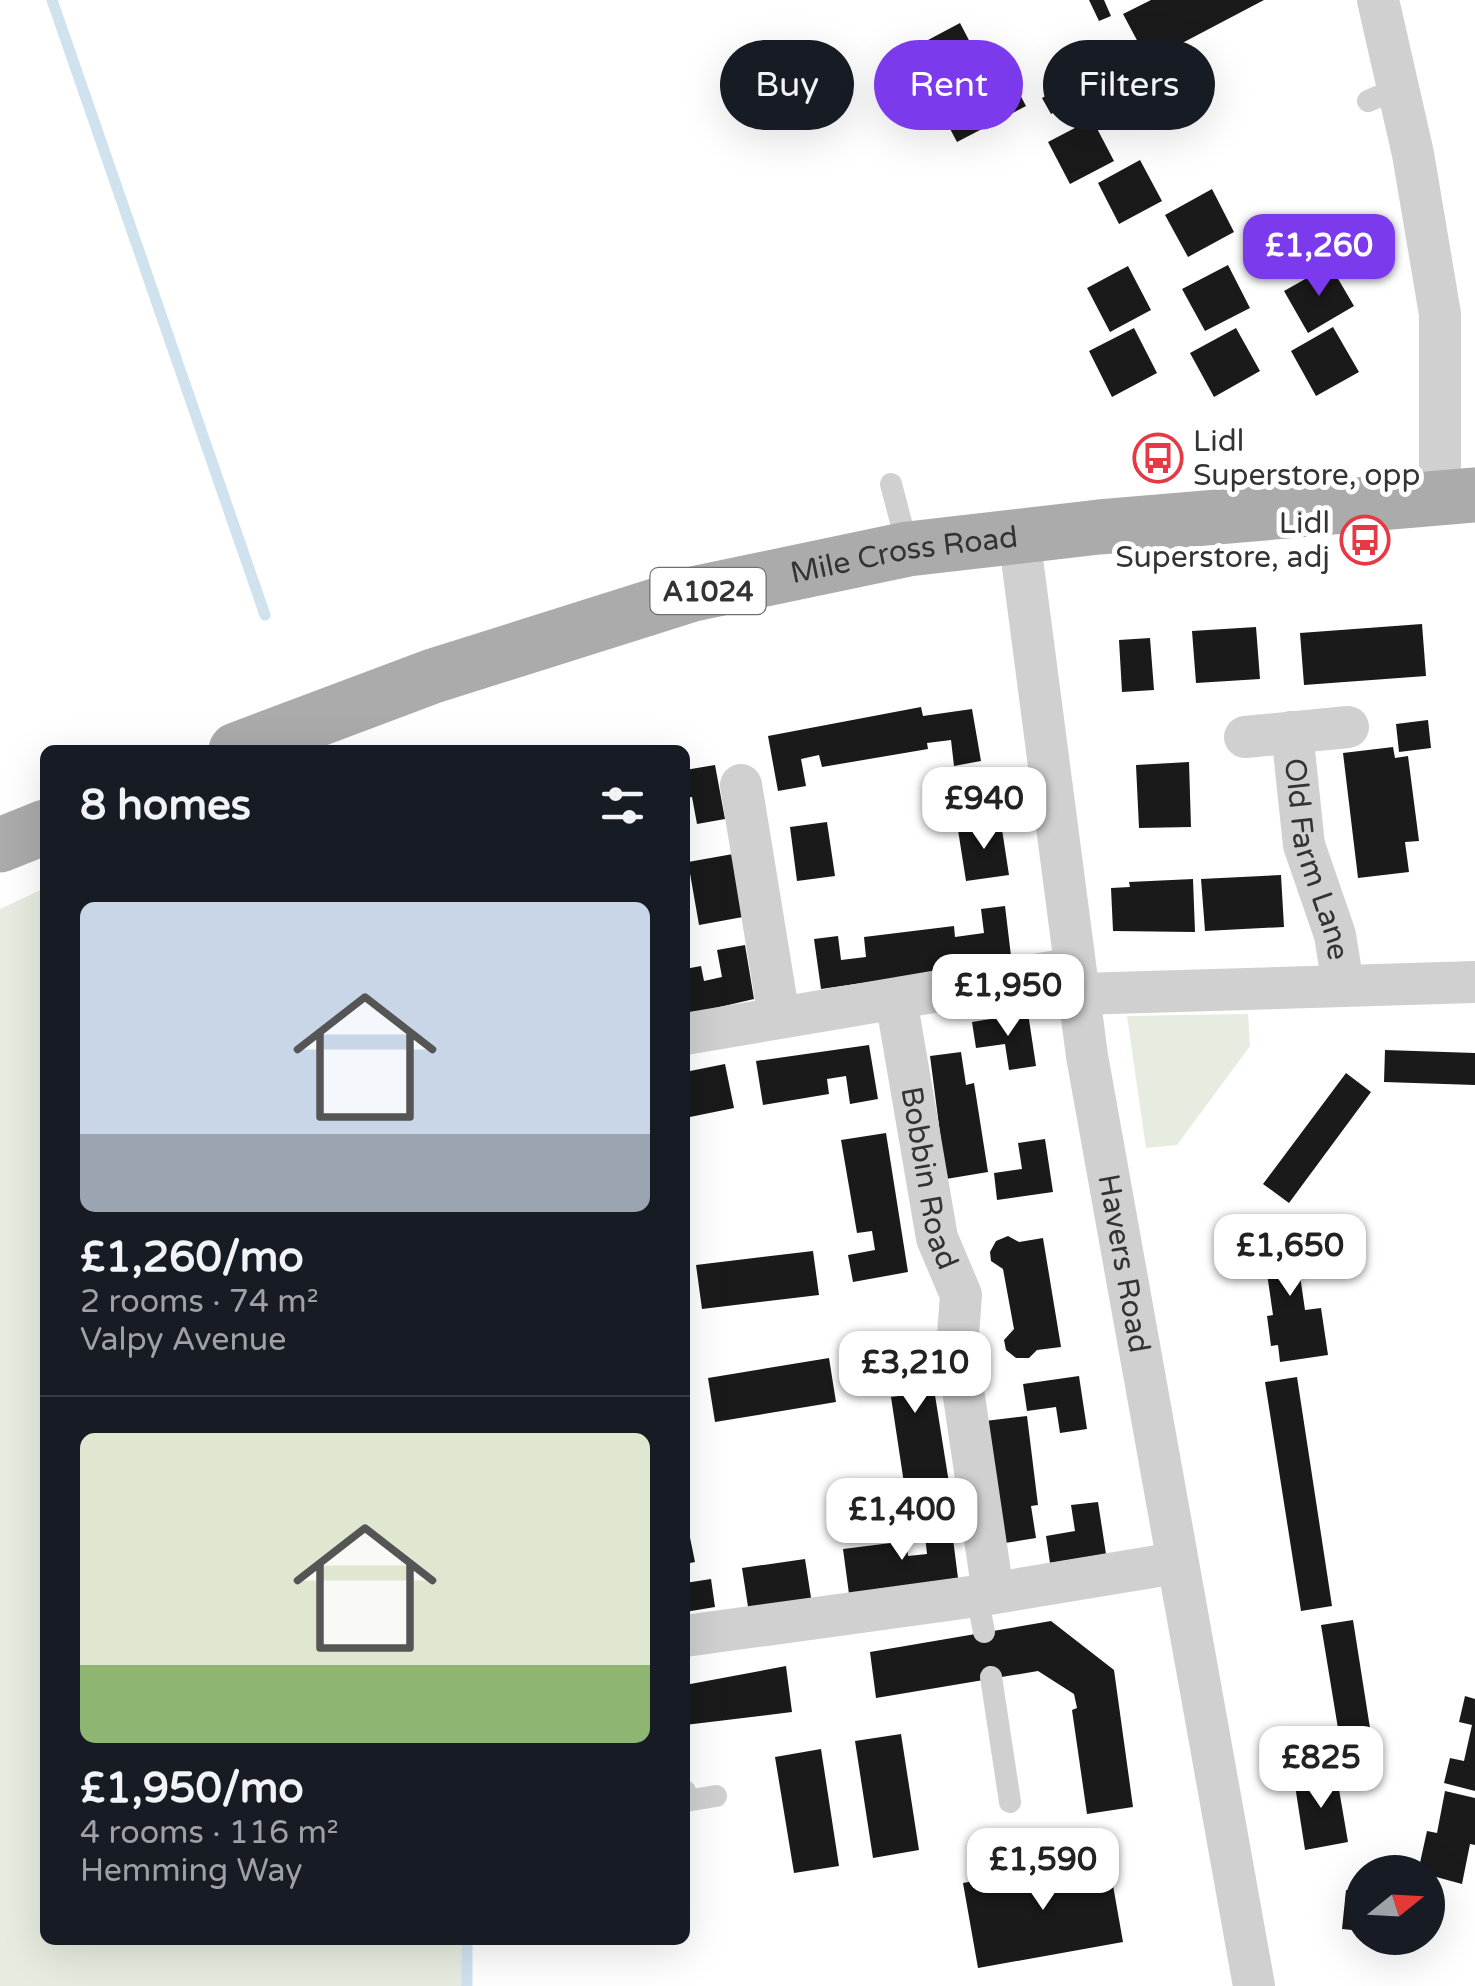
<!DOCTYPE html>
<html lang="en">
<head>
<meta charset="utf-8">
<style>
	:root { --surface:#171b24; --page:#242831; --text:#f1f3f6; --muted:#9ea1a6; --line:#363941; --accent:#7c3aed }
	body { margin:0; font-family:"Varela Round",sans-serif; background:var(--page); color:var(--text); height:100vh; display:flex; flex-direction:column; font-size:38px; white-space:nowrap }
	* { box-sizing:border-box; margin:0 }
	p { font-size:32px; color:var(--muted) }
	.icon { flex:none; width:55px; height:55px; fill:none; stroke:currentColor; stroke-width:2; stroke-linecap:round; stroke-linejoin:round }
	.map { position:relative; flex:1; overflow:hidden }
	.details { position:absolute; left:40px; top:745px; width:650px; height:1200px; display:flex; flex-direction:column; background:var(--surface); border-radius:15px; box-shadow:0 10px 40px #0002 }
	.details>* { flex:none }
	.guide { position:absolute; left:720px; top:40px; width:605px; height:90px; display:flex; gap:20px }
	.needle { width:65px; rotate:72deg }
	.buttons { position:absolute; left:1345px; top:1855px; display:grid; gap:20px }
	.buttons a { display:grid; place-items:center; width:100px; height:100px; border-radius:50%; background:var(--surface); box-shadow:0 10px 40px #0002; font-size:50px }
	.price { position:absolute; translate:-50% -85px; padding:0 22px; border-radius:20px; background:#fff; color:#222; font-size:32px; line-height:65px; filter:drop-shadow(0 2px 5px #0008) }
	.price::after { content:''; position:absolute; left:50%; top:60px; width:30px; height:22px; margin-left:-15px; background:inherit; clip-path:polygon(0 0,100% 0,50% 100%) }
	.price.active { background:var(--accent); color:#fff }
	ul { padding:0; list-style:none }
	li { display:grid; align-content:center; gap:20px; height:530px; padding:0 40px }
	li+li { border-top:2px solid var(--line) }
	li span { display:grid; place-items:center; height:310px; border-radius:15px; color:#555 }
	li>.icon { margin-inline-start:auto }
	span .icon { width:180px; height:180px; fill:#fffc; stroke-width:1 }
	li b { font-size:42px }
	h2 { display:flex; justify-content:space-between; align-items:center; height:120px; padding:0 40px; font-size:42px }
	.tag { padding:0 35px; border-radius:45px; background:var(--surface); box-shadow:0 10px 40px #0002; font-size:35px; line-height:90px }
	.tag.active { background:var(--accent); color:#fff }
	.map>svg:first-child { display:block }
</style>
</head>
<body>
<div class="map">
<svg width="1475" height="1986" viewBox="0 0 1475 1986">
	<rect width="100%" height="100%" fill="#fff"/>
	<path fill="#e6ecdf" d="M45 888V1940H467V1986H0V909Z
		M1248 1014 1250 1046 1177 1145 1146 1148 1127 1016Z"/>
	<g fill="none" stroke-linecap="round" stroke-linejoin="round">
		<path stroke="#cfe2ee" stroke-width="11" d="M52 0 265 615
			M467 1986V1940"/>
	</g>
	<path fill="#1a1a1a" d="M1089 0H1104L1111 16 1099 21Z
		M1151 0H1264L1148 61 1123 14Z
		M960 23 986 73 976 78 980 86 1008 72 1026 106 957 142 939 108 952 101 947 93 939 97 913 48Z
		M1076 80 1084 96 1051 114 1042 98Z
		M1092 119 1114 161 1070 184 1048 142Z
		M1140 160 1162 201 1119 224 1098 183Z
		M1212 189 1234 232 1188 257 1165 215Z
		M1228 265 1250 308 1205 331 1182 289Z
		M1330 265 1354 306 1308 333 1284 291Z
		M1128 266 1151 310 1110 332 1087 288Z
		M1333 327 1359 372 1316 396 1291 351Z
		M1134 328 1157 373 1112 397 1089 351Z
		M1236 328 1260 371 1214 397 1190 353Z
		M1422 624 1426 676 1304 685 1300 633Z
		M1256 627 1260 679 1196 683 1192 631Z
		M1150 638 1154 690 1122 692 1119 640Z
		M921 707 923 716 972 709 981 761 954 766 951 740 927 743 928 749 822 767 819 755 801 759 806 786 778 791 768 736Z
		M1428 720 1431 748 1399 752 1396 724Z
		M1393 747 1395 758 1408 756 1419 841 1405 842 1409 872 1358 878 1343 753Z
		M1189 762 1191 827 1139 828 1136 765Z
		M715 765 725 819 697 824 692 797 685 798V770Z
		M997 789 1000 815 958 822 954 796Z
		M827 822 835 876 797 881 790 827Z
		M1001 823 1009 875 966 881 958 830Z
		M733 854 743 917 699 925 688 862Z
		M1281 875 1284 927 1205 931 1201 879Z
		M1193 879 1195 932 1113 931 1111 888 1130 887 1129 882Z
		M1005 906 1011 956 959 963V969L821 989 814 939 838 936 841 960 866 957 864 937 954 926 955 937 984 933 981 909Z
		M745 945 754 999 685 1015V969L701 966 704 981 722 977 717 950Z
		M1028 1013 1036 1066 1009 1070 1005 1044 976 1048 972 1022Z
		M869 1045 878 1099 850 1104 846 1076 827 1079 829 1094 763 1105 756 1061Z
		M1385 1050 1475 1053V1085L1384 1082Z
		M961 1052 966 1085 974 1083 988 1172 946 1179 930 1056Z
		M725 1064 734 1108 685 1118V1072Z
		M1346 1073 1371 1092 1289 1203 1263 1184Z
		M886 1133 908 1272 853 1282 848 1255 875 1250 872 1231 857 1233 841 1140Z
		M1045 1139 1053 1192 997 1200 994 1173 1022 1169 1018 1143Z
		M1292 1221 1305 1310 1321 1308 1328 1355 1280 1362 1278 1345 1271 1346 1267 1316 1273 1315 1260 1225Z
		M1008 1236 1019 1242 1043 1238 1061 1347 1037 1350 1029 1358H1016L1006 1350 1004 1340 1014 1329 1003 1269 991 1261 990 1252 996 1241Z
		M813 1251 819 1295 702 1309 696 1265Z
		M927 1345 949 1483 905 1490 891 1397 906 1395 903 1376 876 1380 872 1352Z
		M829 1358 836 1402 715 1422 708 1378Z
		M1079 1376 1087 1429 1060 1433 1056 1407 1027 1411 1023 1384Z
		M1297 1377 1332 1606 1301 1611 1265 1382Z
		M1027 1416 1038 1505 1031 1506 1036 1538 1005 1543 985 1421Z
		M1098 1502 1106 1554 1050 1563 1046 1536 1075 1531 1071 1505Z
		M685 1513 695 1562 685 1564Z
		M951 1523 958 1578 849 1594 843 1549 907 1541 908 1556 927 1554 924 1526Z
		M805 1559 812 1604 749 1613 742 1568Z
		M711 1579 715 1607 685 1612V1583Z
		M1353 1620 1375 1760 1344 1765 1321 1625Z
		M1051 1621 1114 1670 1133 1807 1087 1814 1072 1710 1077 1708 1074 1694 1038 1671 876 1698 870 1652Z
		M786 1666 792 1712 685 1725V1685Z
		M1465 1696 1475 1699V1791L1444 1783 1450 1758 1464 1761 1472 1725 1459 1722Z
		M901 1734 919 1850 873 1858 855 1741Z
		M821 1749 839 1866 794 1873 775 1757Z
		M1336 1772 1348 1842 1305 1850 1294 1779Z
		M1445 1791 1475 1798V1845L1470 1844 1462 1884 1418 1872 1427 1831 1437 1833Z
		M1108 1857 1123 1942 978 1968 963 1883Z
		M1346 1890 1362 1892V1931L1342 1929Z"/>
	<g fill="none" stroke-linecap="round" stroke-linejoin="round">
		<path stroke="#d0d0d0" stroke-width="22" d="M1368 101 1399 88
			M891 484 908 549
			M977 1596 984 1632
			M991 1677 1010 1802
			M685 1791 686 1801 716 1796"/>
		<g stroke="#d0d0d0" stroke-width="42">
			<path d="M1378 0 1413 154 1440 314V500"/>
			<path id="s1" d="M1019 536 1087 1056 1254 1986"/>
			<path id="s2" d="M1292 732 1304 845 1335 935 1343 985"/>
			<path d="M1245 737 1348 727"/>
			<path d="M741 785 779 1017"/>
			<path d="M1079 994 1475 982"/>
			<path id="s3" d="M896 999 937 1238 961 1295 957 1349 993 1593"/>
			<path d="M685 1034 1075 968"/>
			<path d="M685 1636 977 1596 1176 1563"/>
		</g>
		<g stroke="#ababab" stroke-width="55">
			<path id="s4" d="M236 750 433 676 693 594 908 549 1099 527 1475 495"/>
			<path d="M0 845 45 827"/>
		</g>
	</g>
	<defs>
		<g id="bus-ring" transform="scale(2.5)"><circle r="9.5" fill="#fff" stroke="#e63946" stroke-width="1.5"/><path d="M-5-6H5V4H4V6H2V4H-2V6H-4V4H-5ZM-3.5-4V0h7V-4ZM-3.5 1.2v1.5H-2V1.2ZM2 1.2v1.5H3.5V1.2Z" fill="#e63946"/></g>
	</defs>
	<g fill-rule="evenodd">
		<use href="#bus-ring" x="1158" y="458"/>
		<use href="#bus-ring" x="1365" y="540"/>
	</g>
	<g text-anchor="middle" stroke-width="10" stroke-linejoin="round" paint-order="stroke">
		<rect fill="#fff" stroke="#707070" stroke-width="2.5" x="650.5" y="568" width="115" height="46" rx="8"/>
		<g font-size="28" font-weight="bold" fill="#333">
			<text x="708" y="601">A1024</text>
		</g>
		<g font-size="30" fill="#333" stroke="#fff" text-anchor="start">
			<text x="1193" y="451">Lidl<tspan x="1193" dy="34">Superstore, opp</tspan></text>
			<text x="1330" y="533" text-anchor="end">Lidl<tspan x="1330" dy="34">Superstore, adj</tspan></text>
		</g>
		<g font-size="30" fill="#333" stroke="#fff">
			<text dy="10" stroke="none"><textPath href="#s4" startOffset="698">Mile Cross Road</textPath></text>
			<text dy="10" stroke="none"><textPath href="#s2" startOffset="130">Old Farm Lane</textPath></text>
			<text dy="10" stroke="none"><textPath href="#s3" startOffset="182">Bobbin Road</textPath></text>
			<text dy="10" stroke="none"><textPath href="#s1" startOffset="735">Havers Road</textPath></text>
		</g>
	</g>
</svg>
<div class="buttons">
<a><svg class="needle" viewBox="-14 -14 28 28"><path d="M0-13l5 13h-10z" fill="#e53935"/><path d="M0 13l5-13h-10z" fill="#9ea1a6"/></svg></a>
</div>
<b class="price active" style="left:1319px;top:299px">£1,260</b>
<b class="price" style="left:984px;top:852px">£940</b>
<b class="price" style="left:1008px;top:1039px">£1,950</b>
<b class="price" style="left:1290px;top:1299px">£1,650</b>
<b class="price" style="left:915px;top:1416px">£3,210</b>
<b class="price" style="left:902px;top:1563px">£1,400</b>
<b class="price" style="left:1321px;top:1811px">£825</b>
<b class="price" style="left:1043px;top:1913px">£1,590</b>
<div class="guide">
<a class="tag">Buy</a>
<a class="tag active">Rent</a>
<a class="tag">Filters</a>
</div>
<section class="details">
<h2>8 homes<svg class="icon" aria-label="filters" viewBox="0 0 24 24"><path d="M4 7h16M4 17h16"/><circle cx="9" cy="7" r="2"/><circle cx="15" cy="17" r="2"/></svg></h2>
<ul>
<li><span style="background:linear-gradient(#c9d6e8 75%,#9aa5b1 0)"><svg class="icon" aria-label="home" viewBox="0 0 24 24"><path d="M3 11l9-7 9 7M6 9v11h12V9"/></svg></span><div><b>£1,260/mo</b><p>2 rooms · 74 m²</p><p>Valpy Avenue</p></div></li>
<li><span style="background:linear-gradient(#dfe7d0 75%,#8fb573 0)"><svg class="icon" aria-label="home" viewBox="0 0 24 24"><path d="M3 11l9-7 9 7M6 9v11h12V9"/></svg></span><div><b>£1,950/mo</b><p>4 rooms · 116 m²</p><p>Hemming Way</p></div></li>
</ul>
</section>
</div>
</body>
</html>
